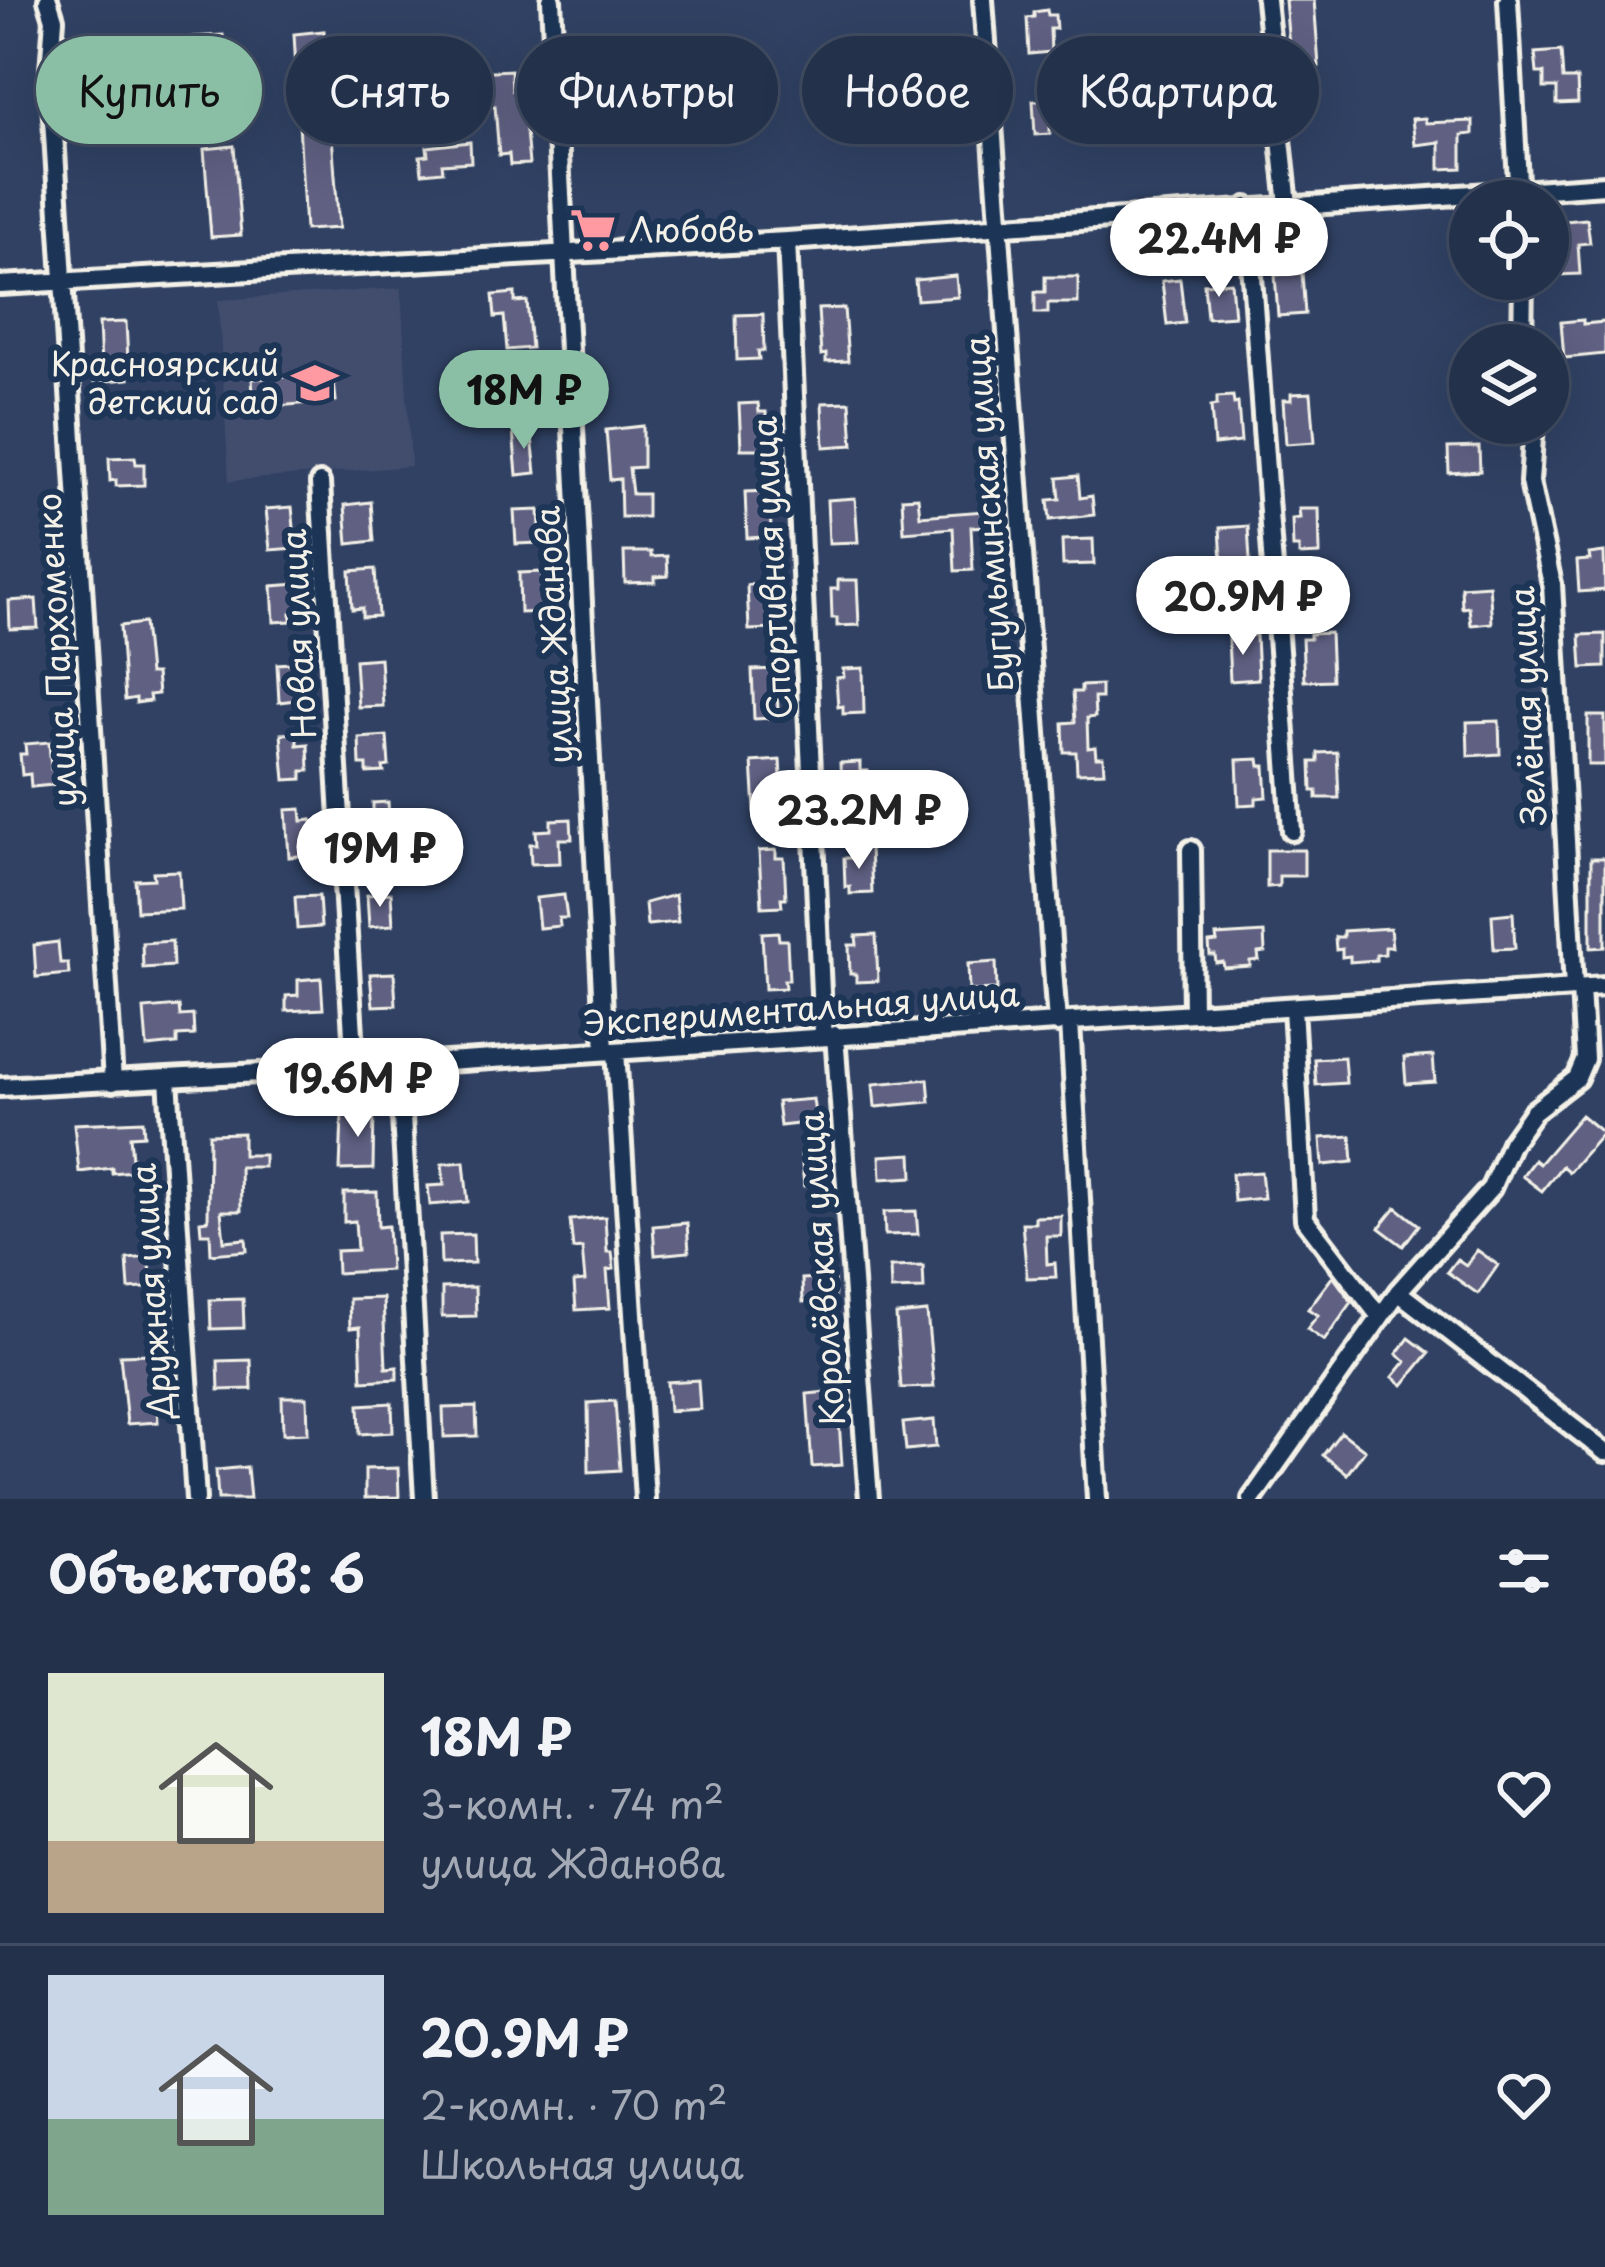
<!DOCTYPE html>
<html lang="ru">
<head>
<meta charset="utf-8">
<style>
	:root { --surface:#24314a; --page:#2c3951; --text:#f1f3f6; --muted:#a3a9b5; --line:#414c62; --accent:#8abfa5 }
	body { margin:0; font-family:"Playpen Sans",sans-serif; background:var(--page); color:var(--text); height:100vh; display:flex; flex-direction:column; font-size:45px; white-space:nowrap }
	* { box-sizing:border-box; margin:0 }
	p { font-size:39px; color:var(--muted) }
	.icon { flex:none; width:66px; height:66px; fill:none; stroke:currentColor; stroke-width:2; stroke-linecap:round; stroke-linejoin:round }
	.map { position:relative; height:1499px; overflow:hidden }
	.details { display:flex; flex-direction:column; background:var(--surface); flex:1 }
	.details>* { flex:none }
	.hud { position:absolute; left:36px; top:36px; width:1533px; height:108px; display:flex; gap:24px }
	.fabs { position:absolute; left:1449px; top:180px; display:grid; gap:24px }
	.fabs a { display:grid; place-items:center; width:120px; height:120px; border-radius:50%; background:var(--surface); box-shadow:0 12px 48px #0002,0 0 0 3px var(--line); font-size:60px }
	.price { position:absolute; translate:-50% -102px; padding:0 27px; border-radius:42px; background:#fff; color:#222; font-size:39px; line-height:78px; filter:drop-shadow(0 3px 6px #0008) }
	.price::after { content:''; position:absolute; left:50%; top:72px; width:36px; height:27px; margin-left:-18px; background:inherit; clip-path:polygon(0 0,100% 0,50% 100%) }
	.price.selected { background:var(--accent); color:#111 }
	ul { padding:0; list-style:none }
	li { display:flex; align-items:center; gap:36px; height:300px; padding:0 48px }
	li+li { border-top:3px solid var(--line) }
	li span { display:grid; place-items:center; flex:none; width:336px; height:240px; border-radius:0px; color:#555 }
	li>.icon { margin-inline-start:auto }
	span .icon { width:144px; height:144px; fill:#fffc; stroke-width:1 }
	li b { font-size:51px }
	h2 { display:flex; justify-content:space-between; align-items:center; height:144px; padding:0 48px; font-size:51px }
	.chip { padding:0 42px; border-radius:54px; background:var(--surface); box-shadow:0 12px 48px #0002,0 0 0 3px var(--line); font-size:42px; line-height:108px }
	.chip.selected { background:var(--accent); color:#111 }
	.map>svg:first-child { display:block }
</style>
</head>
<body>
<div class="map">
<svg width="1605" height="1499" viewBox="0 0 1605 1499">
	<rect width="100%" height="100%" fill="#304163"/>
	<filter id="ink" filterUnits="userSpaceOnUse"><feTurbulence type="fractalNoise" baseFrequency=".00833" numOctaves="2"/><feDisplacementMap in="SourceGraphic" scale="24" xChannelSelector="R" yChannelSelector="G"/><feConvolveMatrix kernelMatrix="1 2 1 2 8 2 1 2 1" color-interpolation-filters="sRGB"/></filter>
	<g filter="url(#ink)">
		<path fill="#424d6e" d="M401 288 411 466 229 481 218 300Z"/>
		<path fill="#5f6082" stroke="#f4f1e8" stroke-width="3" d="M1285 0H1314L1319 66 1291 68Z
			M1047 10 1048 15H1055L1056 29H1050L1051 52 1029 54 1027 18 1034 17V12Z
			M324 31 339 228 305 230 294 34Z
			M223 35 229 121 200 123 193 37Z
			M1561 51 1563 79H1577L1578 103 1557 104V88H1544V73H1537L1535 53Z
			M511 70 512 90 522 89 529 164 510 165 509 154 499 155 495 106H487L486 88 475 89V72Z
			M1063 100 1064 127 1050 128V134L1035 135 1033 101Z
			M914 103H946V119H957V133L927 134V128H914Z
			M1425 118 1426 123 1473 121V134L1462 135V168L1440 169V142L1415 145 1412 119Z
			M470 142 471 162 442 164 443 171 422 173 420 156 428 155 427 147Z
			M234 146 241 235 211 237 204 149Z
			M1587 219 1590 243 1578 244 1580 274 1558 275 1554 222Z
			M1302 273 1305 314 1278 316 1275 275Z
			M956 276 958 297 917 300 915 280Z
			M1045 277H1078V303H1048V313H1035V292H1045Z
			M1180 279 1185 323 1167 325 1162 281Z
			M1231 282 1234 316 1207 318 1204 284Z
			M515 293V302L527 301 531 348 507 350 504 316 495 317 493 295Z
			M844 308 848 361 826 362V354L821 355 818 309Z
			M763 314 764 351H758L759 359 737 360 736 315Z
			M1583 320V324L1605 322V354L1564 358 1561 322Z
			M126 322 129 379 94 382 93 366H101L99 323Z
			M333 372 336 401 254 408 252 379Z
			M1311 393 1315 442 1286 444 1283 400H1291V394Z
			M1233 396 1234 404 1238 403 1241 442 1214 445 1211 406 1217 405V397Z
			M850 402 853 445 824 447 822 403Z
			M758 403 759 412H766L767 441H762V449H741L739 404Z
			M643 426V467L629 468 632 494H647V517H621L620 479 610 480 606 430Z
			M531 428 536 473 517 475 513 430Z
			M1479 447 1480 471 1449 473 1448 448Z
			M135 457 136 464H144V485L116 486V480L110 481 109 458Z
			M1078 476 1080 498 1092 496 1094 515 1050 520 1048 500 1060 499 1058 478Z
			M769 491 771 529H766V537L747 538 745 492Z
			M918 497 920 516 984 511 986 526 971 527 973 570 955 571 953 528 904 532 902 498Z
			M855 498 858 542 829 543 827 500Z
			M371 502 374 541 348 544 345 505Z
			M292 507 296 548 270 550 266 509Z
			M1299 509H1319L1320 554 1299 555V547H1293L1292 519 1300 518Z
			M539 510 541 543 516 544 514 511Z
			M1248 526 1250 561 1222 562 1220 528Z
			M1093 539 1094 564 1063 565 1062 540Z
			M624 552H651V557L667 556 668 576 655 577V582L625 583Z
			M1604 552 1605 590 1579 592 1577 561 1590 560 1589 554Z
			M375 569 378 616 362 617V608L352 609 350 571Z
			M542 572 544 612 520 613 519 573Z
			M838 580H857L859 625 837 626V618H832L831 589H838Z
			M298 584 300 613H291V621L274 622 272 586Z
			M767 584V593H775L776 622H770L771 629 749 630 747 585Z
			M1489 585 1492 623 1471 625 1469 607 1462 608 1461 587Z
			M36 599 38 628 10 629 9 601Z
			M144 623 149 674H156L158 694 149 695 150 701 136 703V698L125 700 120 626Z
			M1330 633 1332 680 1304 681 1302 639H1310V634Z
			M1605 634V667L1582 668 1580 635Z
			M1256 635 1258 679 1230 681 1228 637Z
			M380 658 383 706 358 707 355 660Z
			M306 662 308 692 296 693V700L279 702 277 664Z
			M863 668 864 713 843 714V706L838 707 836 678 844 677 843 669Z
			M776 669 778 710H773V718L754 719 752 670Z
			M1101 685V698H1094L1095 717 1087 718 1088 748 1095 747 1096 757H1103L1104 772 1077 773 1076 752H1064L1063 723 1075 722 1073 692H1081V686Z
			M1588 716H1605V765H1588Z
			M1499 721 1500 754 1468 756 1467 722Z
			M297 733V745L308 744 309 771H302V779L285 780 281 734Z
			M387 736 389 766 383 767 384 772 367 773V765H360L359 738Z
			M49 742 51 769 64 768 65 784 31 787 30 774 22 775 20 754H26L25 744Z
			M1337 752 1339 798H1317V791H1312L1311 762H1318V753Z
			M1259 759 1260 766H1265L1267 797 1256 798V804L1239 805 1237 760Z
			M780 760 783 808 755 810 752 762Z
			M860 762V771H868L869 799 863 800 864 807 842 808 840 763Z
			M388 802 391 849 373 850V842H365L363 816 373 815V803Z
			M301 809 302 821 312 820 314 847H307V855L289 857 286 810Z
			M571 819 572 839H559L560 863 531 864 530 844H537L536 831 551 830V820Z
			M870 848 872 893 850 894V887H845L844 858H851V849Z
			M776 850V858H784L786 898H781L782 906 762 907 759 851Z
			M1267 850H1304V876H1279V886L1267 887Z
			M1591 858H1605V947L1591 948Z
			M179 871 181 909 137 911 135 880 154 879 153 872Z
			M391 893 393 925 369 927 367 895Z
			M564 895 567 918H559L560 926 539 928 536 898Z
			M675 895 678 922 647 925 645 903Z
			M319 896 321 927 297 929 295 897Z
			M1513 913 1515 948 1494 949 1492 915Z
			M1390 928 1392 947H1385V954L1376 955V960L1350 962V956L1342 957V949L1336 950 1335 937H1343V931Z
			M778 932 779 940H787L789 980H784L785 988 765 989 762 933Z
			M1264 933 1265 952 1258 953 1259 960 1250 961V966L1224 968 1223 962 1216 963 1215 955H1210L1209 943 1217 942 1216 936Z
			M876 935 878 981 856 982V974H850L849 945H857L856 936Z
			M172 941 173 966 143 968 142 943Z
			M58 942 60 963H68L69 974 36 977 34 945Z
			M996 962 997 990 969 991 968 964Z
			M394 973 396 1005 373 1006 370 974Z
			M321 978 323 1009 286 1011V996L298 995V980Z
			M179 1006 180 1016 193 1015 194 1035 177 1036V1044L147 1047 144 1009Z
			M1433 1056 1435 1082 1406 1084 1404 1058Z
			M1344 1057 1346 1083 1316 1085 1314 1059Z
			M928 1079 930 1102 875 1107 873 1084Z
			M813 1099 816 1122 780 1126 777 1102Z
			M374 1108 373 1169 340 1170 342 1115 352 1114V1109Z
			M1581 1115 1603 1133 1569 1172 1562 1166 1542 1191 1522 1176 1534 1160 1539 1164Z
			M143 1121 144 1135 130 1136 133 1171 112 1173V1168L79 1172 74 1124Z
			M243 1133V1155H264V1167H240L241 1211H221L224 1241 246 1239 247 1251 211 1254 210 1233H201L200 1221 208 1220 209 1134Z
			M1351 1136 1353 1162 1323 1165 1321 1138Z
			M824 1152 827 1184 804 1186 801 1154Z
			M912 1154 913 1177 881 1179 880 1156Z
			M464 1162 468 1202 430 1205 428 1186 444 1185 442 1164Z
			M1261 1172 1264 1198 1234 1201 1232 1174Z
			M377 1192 378 1227 388 1226 390 1270 337 1273 336 1251 357 1250 355 1221 344 1222V1193Z
			M1396 1207 1419 1225 1403 1246 1379 1228Z
			M916 1211 918 1234 885 1235 884 1212Z
			M1061 1216V1236H1046L1047 1264 1055 1263 1056 1277 1027 1278 1022 1223H1035V1217Z
			M605 1217 607 1252H612L614 1269 607 1270 610 1308 576 1310 574 1282 585 1281 582 1248 573 1249 570 1220Z
			M687 1223 689 1252 655 1255 653 1226Z
			M473 1234 474 1263 441 1264 440 1235Z
			M1477 1250 1498 1265 1478 1294 1447 1272 1457 1259 1466 1265Z
			M149 1257 151 1273 159 1272 160 1287 129 1289 127 1259Z
			M923 1266 924 1289 891 1290 890 1267Z
			M1333 1276 1352 1302 1324 1341 1307 1329 1318 1315 1308 1309Z
			M834 1277 835 1300 803 1302 802 1279Z
			M475 1287 476 1316 442 1317V1288Z
			M383 1298 386 1368 397 1367V1379L362 1381 360 1327 350 1328 349 1299Z
			M243 1299 244 1328 211 1329 210 1300Z
			M927 1312 934 1387 901 1388 896 1315Z
			M1409 1338 1429 1353 1403 1385 1393 1377 1406 1361 1397 1354Z
			M153 1354 158 1422 127 1424 120 1355Z
			M251 1360 252 1389 219 1390 218 1361Z
			M698 1380 700 1409 669 1411 667 1382Z
			M837 1391 842 1465 812 1467 807 1394Z
			M282 1397H307L308 1433 283 1434Z
			M615 1401 620 1470 589 1472 588 1403Z
			M392 1403 393 1432 360 1434 359 1405Z
			M476 1407 477 1436 444 1437 443 1408Z
			M934 1420 936 1447 906 1450 903 1423Z
			M1341 1432 1365 1450 1347 1474 1323 1455Z
			M247 1467 250 1499H218L216 1470Z
			M398 1468 399 1497 365 1498V1469Z"/>
		<g fill="none" stroke-linecap="round" stroke-linejoin="round">
			<g stroke="#f4f1e8" stroke-width="26">
				<path id="minor" d="M48 0 54 19 50 70 113 1082
					M551 0 605 1051
					M983 0 1057 1023
					M1266 0 1288 205
					M1508 0 1519 200
					M1247 207 1292 831
					M787 241 823 1037
					M0 285 787 241 1605 185
					M1522 345 1523 279
					M1534 423 1530 482 1552 584 1574 988
					M320 483 355 1068
					M1191 850 1193 1013
					M1293 1007 1305 1219 1380 1317
					M1070 1022 1097 1499
					M835 1035 869 1499
					M616 1051 645 1499
					M399 1065 424 1499
					M168 1079 196 1499
					M0 1087 355 1068 1605 986
					M1398 1292 1605 1452
					M1252 1499 1398 1292 1491 1188 1511 1143 1533 1112 1577 1078 1585 1059 1581 988"/>
			</g>
			<use href="#minor" stroke="#1d3557" stroke-width="16"/>
		</g>
	</g>
	<defs>
		<g id="supermarket-bare" transform="scale(3.6)"><path d="M-6-5.5h2.5l.6 2H6L4.5 2H-2.5L-4.4-4H-6ZM-1.5 3.2a1.3 1.3 0 1 0 .1 0ZM3 3.2a1.3 1.3 0 1 0 .1 0Z" fill="#ff9aa2" stroke="#1d3557" stroke-width="2.5" paint-order="stroke"/></g>
		<g id="school-bare" transform="scale(3.6)"><path d="M0-5L7-2L0 1L-7-2ZM-4 1L0 2.5L4 1V4Q0 6-4 4Z" fill="#ff9aa2" stroke="#1d3557" stroke-width="2.5" paint-order="stroke"/></g>
	</defs>
	<g fill-rule="evenodd">
		<use href="#supermarket-bare" x="593" y="230"/>
		<use href="#school-bare" x="315" y="383"/>
	</g>
	<g text-anchor="middle" stroke-width="12" stroke-linejoin="round" paint-order="stroke">
		<g font-size="33" fill="#f4f1e8" stroke="#1d3557" text-anchor="start">
			<text x="629" y="242">Любовь</text>
			<text x="279" y="376" text-anchor="end">Красноярский<tspan x="279" dy="38">детский сад</tspan></text>
		</g>
		<g font-size="33" fill="#f4f1e8" stroke="#1d3557">
			<text transform="translate(989 514) rotate(-94)" y="12">Бугульминская улица</text>
			<text transform="translate(772 568) rotate(-93)" y="12">Спортивная улица</text>
			<text transform="translate(299 634) rotate(-93)" y="12">Новая улица</text>
			<text transform="translate(554 635) rotate(-93)" y="12">улица Жданова</text>
			<text transform="translate(57 650) rotate(-93)" y="12">улица Пархоменко</text>
			<text transform="translate(1528 706) rotate(-93)" y="12">Зелёная улица</text>
			<text transform="translate(801 1009) rotate(-4)" y="12">Экспериментальная улица</text>
			<text transform="translate(822 1269) rotate(-94)" y="12">Королёвская улица</text>
			<text transform="translate(152 1291) rotate(-94)" y="12">Дружная улица</text>
		</g>
	</g>
</svg>
<div class="fabs">
<a><svg class="icon" aria-label="locate" viewBox="0 0 24 24"><circle cx="12" cy="12" r="6"/><path d="M12 2v4M12 18v4M2 12h4M18 12h4"/></svg></a>
<a><svg class="icon" aria-label="layers" viewBox="0 0 24 24"><path d="M12 4l9 5-9 5-9-5zM3 14l9 5 9-5"/></svg></a>
</div>
<b class="price" style="left:1219px;top:300px">22.4M ₽</b>
<b class="price selected" style="left:524px;top:452px">18M ₽</b>
<b class="price" style="left:1243px;top:658px">20.9M ₽</b>
<b class="price" style="left:859px;top:872px">23.2M ₽</b>
<b class="price" style="left:380px;top:910px">19M ₽</b>
<b class="price" style="left:358px;top:1140px">19.6M ₽</b>
<div class="hud">
<a class="chip selected">Купить</a>
<a class="chip">Снять</a>
<a class="chip">Фильтры</a>
<a class="chip">Новое</a>
<a class="chip">Квартира</a>
</div>
</div>
<section class="details">
<h2>Объектов: 6<svg class="icon" aria-label="filters" viewBox="0 0 24 24"><path d="M4 7h16M4 17h16"/><circle cx="9" cy="7" r="2"/><circle cx="15" cy="17" r="2"/></svg></h2>
<ul>
<li><span style="background:linear-gradient(#dfe7d0 70%,#b9a48a 0)"><svg class="icon" aria-label="home" viewBox="0 0 24 24"><path d="M3 11l9-7 9 7M6 9v11h12V9"/></svg></span><div><b>18M ₽</b><p>3-комн. · 74 m²</p><p>улица Жданова</p></div><svg class="icon" aria-label="heart" viewBox="0 0 24 24"><path d="M12 20l-8-8c-3-5 5-10 8-4 3-6 11-1 8 4z"/></svg></li>
<li><span style="background:linear-gradient(#c9d6e8 60%,#7fa58c 0)"><svg class="icon" aria-label="home" viewBox="0 0 24 24"><path d="M3 11l9-7 9 7M6 9v11h12V9"/></svg></span><div><b>20.9M ₽</b><p>2-комн. · 70 m²</p><p>Школьная улица</p></div><svg class="icon" aria-label="heart" viewBox="0 0 24 24"><path d="M12 20l-8-8c-3-5 5-10 8-4 3-6 11-1 8 4z"/></svg></li>
</ul>
</section>
</body>
</html>
